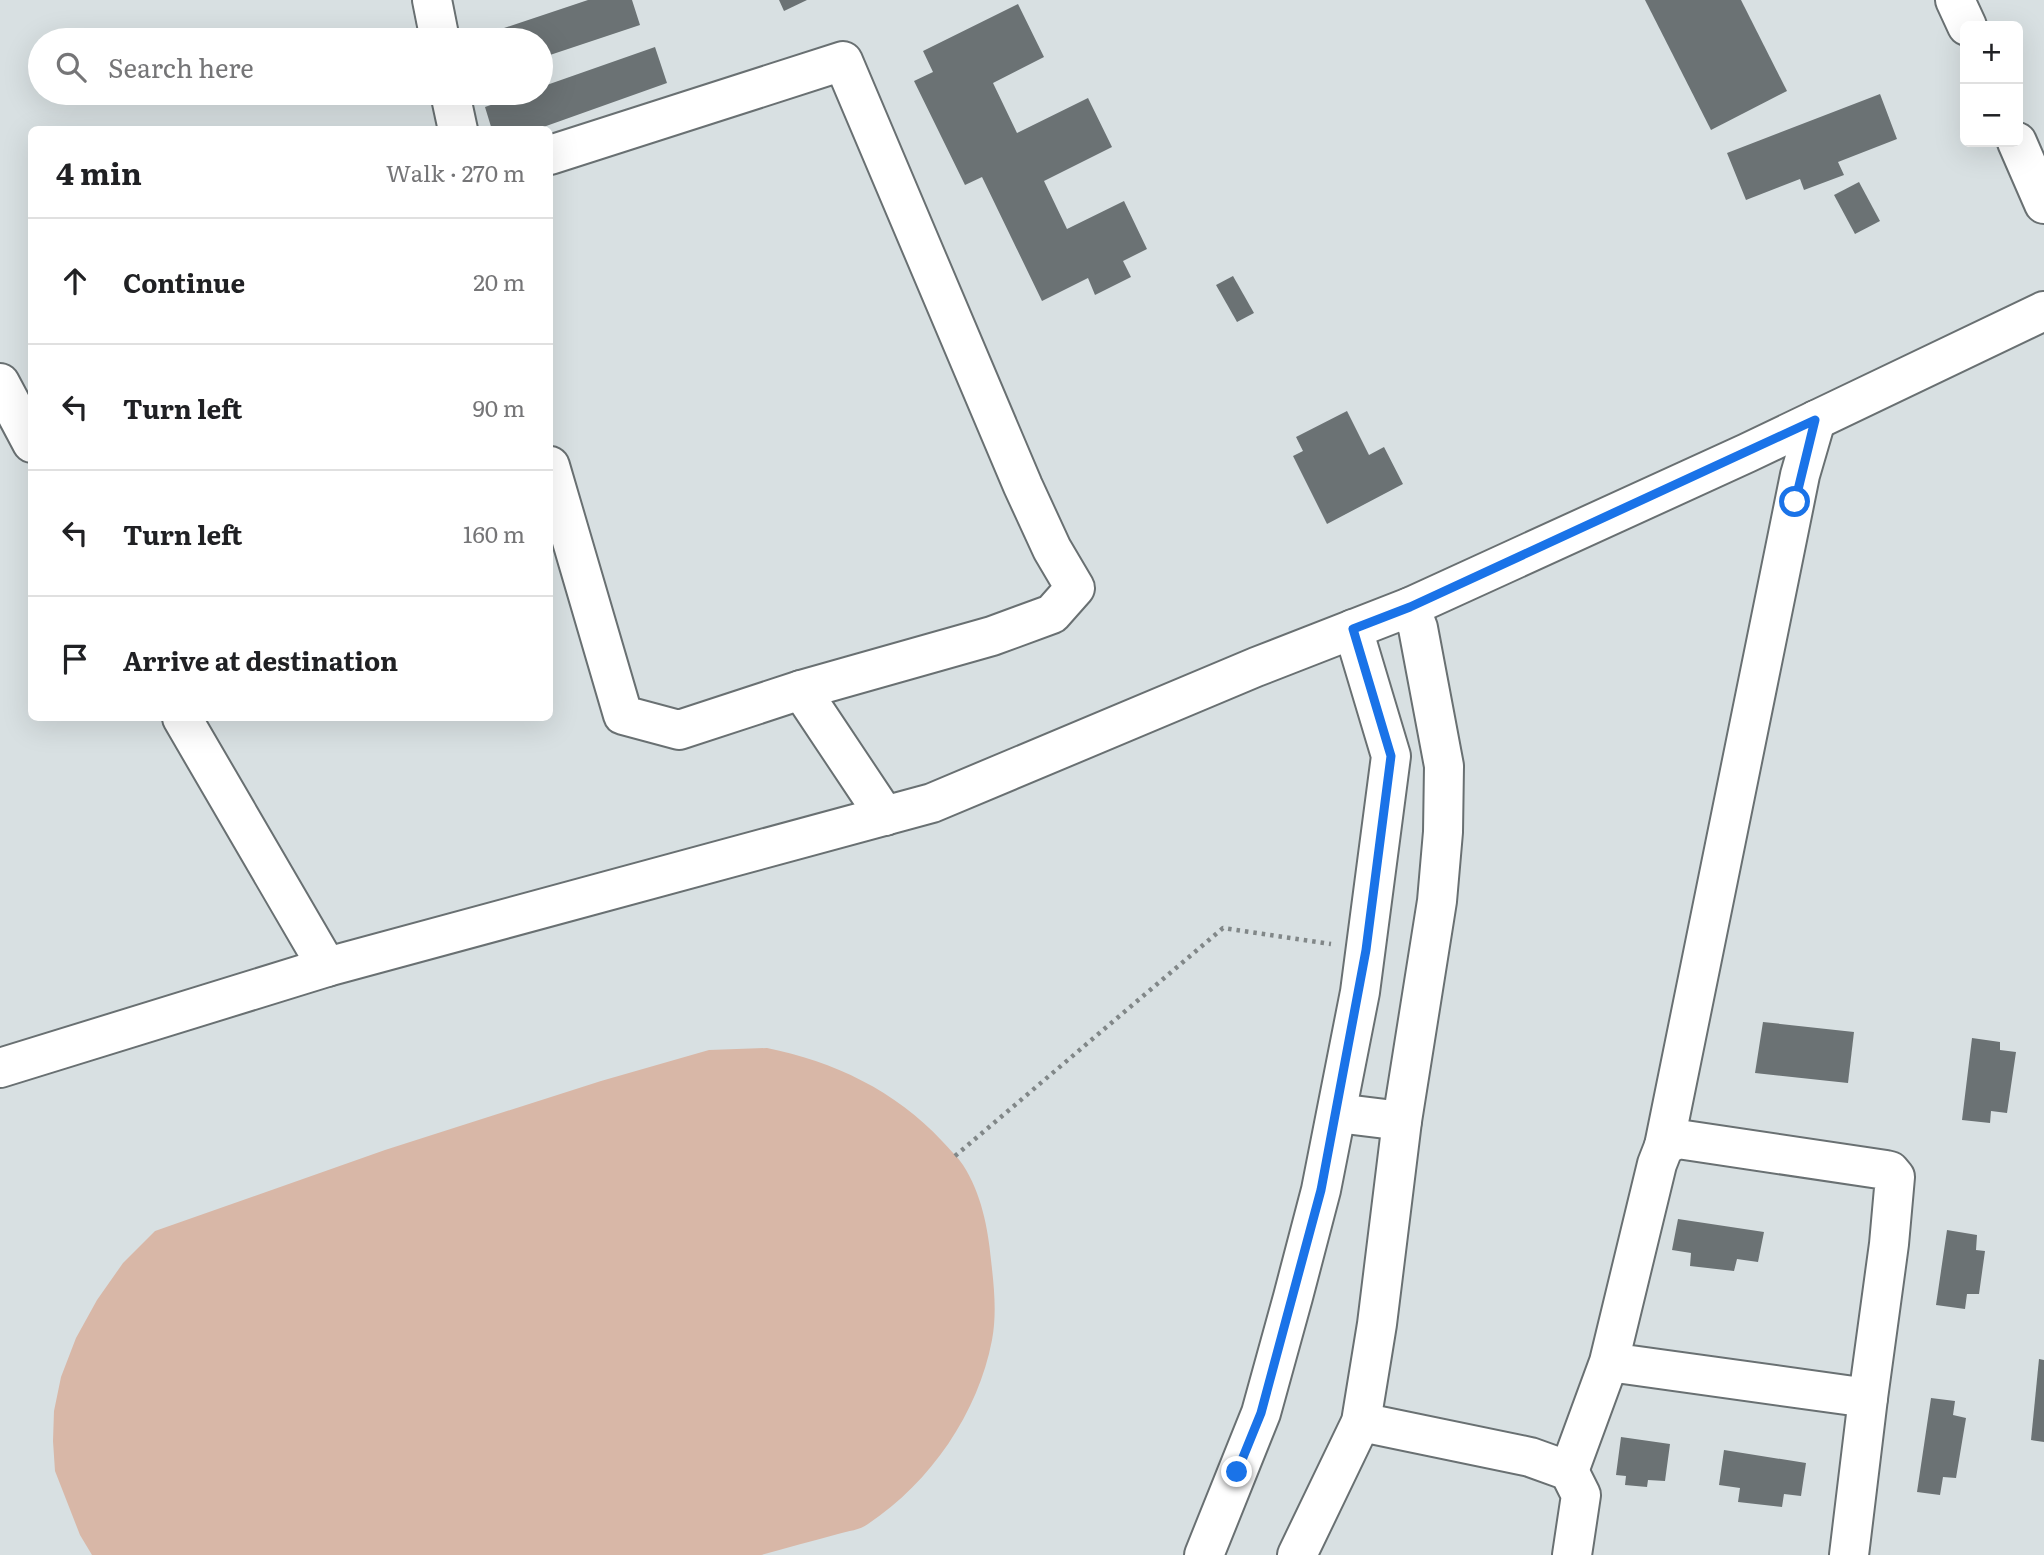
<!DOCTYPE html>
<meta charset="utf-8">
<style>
:root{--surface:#fff;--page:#f2f2f2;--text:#202124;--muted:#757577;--line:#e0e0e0}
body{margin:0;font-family:Literata,serif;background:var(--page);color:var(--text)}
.controls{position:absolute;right:21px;top:21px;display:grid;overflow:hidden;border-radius:10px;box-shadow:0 7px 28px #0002}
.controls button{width:63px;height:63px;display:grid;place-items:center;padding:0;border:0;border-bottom:2px solid var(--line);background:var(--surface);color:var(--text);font:35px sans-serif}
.stop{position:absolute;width:21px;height:21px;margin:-16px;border:5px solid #1a73e8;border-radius:50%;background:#fff}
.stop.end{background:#1a73e8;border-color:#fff;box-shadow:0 2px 7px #0008}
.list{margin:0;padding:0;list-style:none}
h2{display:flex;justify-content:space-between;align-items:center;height:91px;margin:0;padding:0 28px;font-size:30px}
h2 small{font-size:23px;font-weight:400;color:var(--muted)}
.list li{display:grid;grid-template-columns:46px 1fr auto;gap:21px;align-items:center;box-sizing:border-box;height:126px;padding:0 28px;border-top:2px solid var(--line)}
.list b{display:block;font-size:26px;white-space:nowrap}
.list em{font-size:23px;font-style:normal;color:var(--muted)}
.icon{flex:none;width:38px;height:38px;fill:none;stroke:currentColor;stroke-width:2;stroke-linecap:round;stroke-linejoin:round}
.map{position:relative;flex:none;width:2044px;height:1555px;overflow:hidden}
.search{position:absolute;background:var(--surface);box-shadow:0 7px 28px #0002;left:28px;top:28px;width:525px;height:77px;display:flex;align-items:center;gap:18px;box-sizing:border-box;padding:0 24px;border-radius:38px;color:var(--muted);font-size:26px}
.panel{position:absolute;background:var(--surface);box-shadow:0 7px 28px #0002;left:28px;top:126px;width:525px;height:595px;border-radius:10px}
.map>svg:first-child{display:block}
.green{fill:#d8b7a7}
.building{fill:#6b7274}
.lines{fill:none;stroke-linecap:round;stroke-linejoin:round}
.minor-casing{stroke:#697072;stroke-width:42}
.path{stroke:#818788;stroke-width:4.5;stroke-dasharray:3.5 5;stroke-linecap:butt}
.minor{stroke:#fff;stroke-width:38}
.route{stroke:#1a73e8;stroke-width:9}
</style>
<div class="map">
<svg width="2044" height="1555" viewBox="0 0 2044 1555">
<rect width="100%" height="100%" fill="#d8e0e2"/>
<path class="green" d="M 767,1048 C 833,1061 896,1091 942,1141 C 949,1149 957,1156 963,1165 C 981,1193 988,1227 991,1260 C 994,1286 997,1314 992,1340 C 978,1413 931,1482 868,1524 C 860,1530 848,1531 838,1534 C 812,1541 787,1548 761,1555 L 92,1555 L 80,1535 L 55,1471 L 53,1441 L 54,1411 L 61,1377 L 76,1338 L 97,1300 L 123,1263 L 155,1231 L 385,1150 L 601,1081 L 709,1050 Z"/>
<g class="building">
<polygon points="588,0 632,0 640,25 541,58 541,40 468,40"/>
<polygon points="779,0 807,0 784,11"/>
<polygon points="1645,0 1741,0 1787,91 1711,130"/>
<polygon points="1018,4 1044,57 993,83 1017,133 1088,98 1112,147 1044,181 1067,229 1124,201 1147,249 1123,261 1131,277 1095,295 1088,278 1042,301 982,177 965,185 914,81 933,72 923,51"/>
<polygon points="655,47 667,83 535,130 492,130 485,107 525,93 541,93 541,87"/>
<polygon points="1880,94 1897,139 1838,162 1844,175 1804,190 1800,179 1746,200 1727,153"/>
<polygon points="1859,182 1880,221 1855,234 1834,195"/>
<polygon points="1233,276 1254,313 1237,322 1216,285"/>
<polygon points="1347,411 1369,455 1384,447 1403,484 1327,524 1293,456 1303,451 1296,437"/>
<polygon points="1763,1022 1854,1032 1848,1083 1755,1073"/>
<polygon points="1972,1038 2000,1042 2000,1050 2016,1052 2007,1113 1991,1111 1990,1123 1962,1120"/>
<polygon points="1678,1219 1764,1232 1758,1262 1737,1259 1734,1271 1690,1266 1691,1253 1672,1250"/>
<polygon points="1947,1230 1977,1235 1976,1250 1985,1251 1979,1294 1967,1294 1965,1309 1936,1305"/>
<polygon points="2039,1359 2044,1360 2044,1442 2031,1440"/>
<polygon points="1931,1398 1955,1401 1953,1415 1966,1418 1956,1478 1943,1477 1940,1495 1917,1492"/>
<polygon points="1621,1437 1670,1444 1665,1481 1648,1480 1647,1487 1625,1485 1626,1476 1616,1475"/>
<polygon points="1724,1450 1806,1463 1801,1496 1784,1494 1782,1507 1738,1502 1740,1488 1719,1485"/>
</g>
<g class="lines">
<defs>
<g id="minor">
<polyline points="432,0 440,40"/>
<polyline points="1955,0 1967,26"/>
<polyline points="450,93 458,130"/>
<polyline points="2017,142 2044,204"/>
<polyline points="550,155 843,61 1023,486 1052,549 1075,588 1052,614 992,636 801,690 885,816"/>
<polyline points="0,383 32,443"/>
<polyline points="550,466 623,715 679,730 801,690"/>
<polyline points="182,718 327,967"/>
<polyline points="0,1068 327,967 932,803 1256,667 1410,607 1747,453 2044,311"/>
<polyline points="1337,1113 1402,1121"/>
<polyline points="1664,1146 1800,475 1816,420"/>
<polyline points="1361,1422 1530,1457 1569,1471 1581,1495 1572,1555"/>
<polyline points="1569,1471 1609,1362 1657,1164 1664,1146 1678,1139 1886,1170 1890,1171 1895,1177 1889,1244 1868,1398 1609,1362"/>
<polyline points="1204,1555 1261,1413 1293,1297 1321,1190 1360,992 1391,756 1353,629"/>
<polyline points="1297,1555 1361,1422 1377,1324 1402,1121 1437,901 1443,832 1444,766 1418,628 1410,607"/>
<polyline points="1849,1555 1868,1398"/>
</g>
</defs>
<use href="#minor" class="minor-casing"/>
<polyline class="path" points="955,1156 1223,928 1331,944"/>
<use href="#minor" class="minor"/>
</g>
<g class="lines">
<polyline class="route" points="1237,1472 1261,1413 1321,1190 1366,950 1391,756 1353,629 1410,607 1815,420 1795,502"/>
</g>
</svg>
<div class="controls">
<button>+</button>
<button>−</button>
</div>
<div class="stop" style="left:1795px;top:502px"></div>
<div class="stop end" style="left:1237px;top:1472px"></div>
<div class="search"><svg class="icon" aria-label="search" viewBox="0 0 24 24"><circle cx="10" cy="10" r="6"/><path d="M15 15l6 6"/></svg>Search here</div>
<section class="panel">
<h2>4 min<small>Walk · 270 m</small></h2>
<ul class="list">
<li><svg class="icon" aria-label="ahead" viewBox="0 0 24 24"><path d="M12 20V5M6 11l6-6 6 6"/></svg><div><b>Continue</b></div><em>20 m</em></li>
<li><svg class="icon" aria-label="left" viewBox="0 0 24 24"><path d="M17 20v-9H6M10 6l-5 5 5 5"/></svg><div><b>Turn left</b></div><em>90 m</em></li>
<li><svg class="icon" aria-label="left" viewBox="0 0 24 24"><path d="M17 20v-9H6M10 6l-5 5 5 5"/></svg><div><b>Turn left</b></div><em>160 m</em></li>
<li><svg class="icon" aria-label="arrive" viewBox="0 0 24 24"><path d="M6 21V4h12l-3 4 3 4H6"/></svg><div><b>Arrive at destination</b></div></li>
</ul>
</section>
</div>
